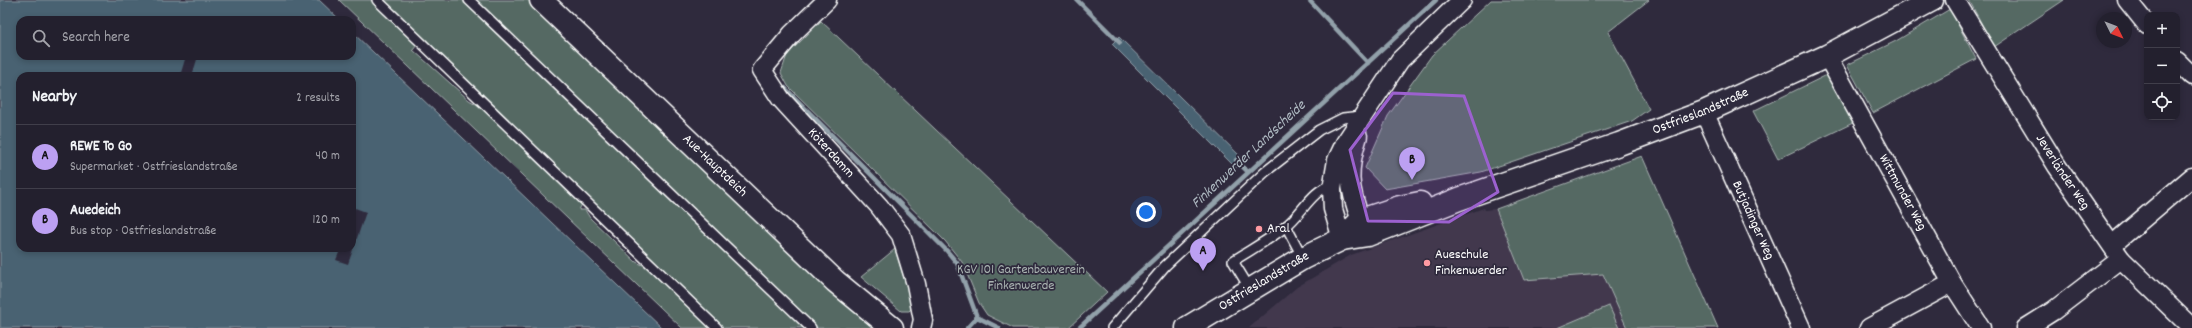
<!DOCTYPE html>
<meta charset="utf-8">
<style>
:root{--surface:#23202e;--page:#2b2836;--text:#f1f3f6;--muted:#a3a3aa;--line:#403e4a;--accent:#bca0f2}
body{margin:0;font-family:Dekko,sans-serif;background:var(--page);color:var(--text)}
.controls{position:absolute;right:12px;top:12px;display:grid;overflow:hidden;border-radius:8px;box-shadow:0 2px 6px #0003}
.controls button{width:36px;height:36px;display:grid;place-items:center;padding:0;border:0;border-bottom:1px solid var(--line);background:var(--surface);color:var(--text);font:20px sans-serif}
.compass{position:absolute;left:2096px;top:12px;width:36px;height:36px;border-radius:50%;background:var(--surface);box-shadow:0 2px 6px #0003;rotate:132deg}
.you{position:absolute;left:1146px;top:212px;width:14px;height:14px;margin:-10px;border:3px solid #fff;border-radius:50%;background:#1a73e8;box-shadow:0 0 0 6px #1a73e833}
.badge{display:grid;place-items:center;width:26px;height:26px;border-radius:50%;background:var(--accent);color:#111;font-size:13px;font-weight:700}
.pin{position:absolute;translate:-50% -33px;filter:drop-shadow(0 1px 2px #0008)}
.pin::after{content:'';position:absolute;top:21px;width:14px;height:12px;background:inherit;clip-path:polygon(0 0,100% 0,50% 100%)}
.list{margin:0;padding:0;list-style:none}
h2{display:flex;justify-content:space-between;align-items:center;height:52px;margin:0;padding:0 16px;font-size:17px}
h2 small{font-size:13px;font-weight:400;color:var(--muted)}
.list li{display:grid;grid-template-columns:26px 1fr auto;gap:12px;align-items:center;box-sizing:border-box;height:64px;padding:0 16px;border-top:1px solid var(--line)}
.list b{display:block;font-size:15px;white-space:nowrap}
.list p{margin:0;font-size:13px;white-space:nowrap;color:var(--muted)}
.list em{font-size:13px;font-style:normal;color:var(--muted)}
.icon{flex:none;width:22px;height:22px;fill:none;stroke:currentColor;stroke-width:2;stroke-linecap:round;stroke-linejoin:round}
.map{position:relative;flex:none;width:2192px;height:328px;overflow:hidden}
.search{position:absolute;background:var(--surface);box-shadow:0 2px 6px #0003;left:16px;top:16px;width:340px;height:44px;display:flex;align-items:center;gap:10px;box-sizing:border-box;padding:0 14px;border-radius:12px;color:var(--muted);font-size:15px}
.panel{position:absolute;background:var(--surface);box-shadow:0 2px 6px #0003;left:16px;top:72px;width:340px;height:180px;border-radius:12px}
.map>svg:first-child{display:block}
.built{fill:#42394e}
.green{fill:#546964;stroke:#aab4b2}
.water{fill:#496272;stroke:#92a1aa;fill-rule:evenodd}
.pier{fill:#2f2a3d}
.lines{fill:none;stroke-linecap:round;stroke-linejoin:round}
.stream{stroke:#92a1aa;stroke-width:4.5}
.service-casing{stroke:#fff;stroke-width:12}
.minor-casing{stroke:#fff;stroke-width:21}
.tertiary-casing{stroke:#fff;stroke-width:25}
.service{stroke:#2f2a3d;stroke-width:9}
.minor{stroke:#2f2a3d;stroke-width:18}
.tertiary{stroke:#2f2a3d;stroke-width:22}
.marked{fill:#9c61cf;fill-opacity:0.2;stroke:#9c61cf;stroke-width:3;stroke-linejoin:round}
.poi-dot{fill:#ff9aa2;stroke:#2f2a3d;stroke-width:1.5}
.labels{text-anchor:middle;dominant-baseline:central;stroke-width:3.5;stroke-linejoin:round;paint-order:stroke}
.street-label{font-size:14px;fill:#fff;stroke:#2f2a3d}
.poi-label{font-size:14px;fill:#fff;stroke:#2f2a3d;text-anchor:start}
.park-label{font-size:14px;fill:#aab4b2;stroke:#2f2a3d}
.water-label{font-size:15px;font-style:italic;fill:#adb8c0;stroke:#2f2a3d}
</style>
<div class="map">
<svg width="2192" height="328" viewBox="0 0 2192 328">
<rect width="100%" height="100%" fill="#2f2a3d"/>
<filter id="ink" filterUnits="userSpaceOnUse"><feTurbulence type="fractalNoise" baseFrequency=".025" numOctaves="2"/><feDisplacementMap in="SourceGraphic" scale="8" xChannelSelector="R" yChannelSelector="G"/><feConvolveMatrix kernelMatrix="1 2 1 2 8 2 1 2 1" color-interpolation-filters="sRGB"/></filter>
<g filter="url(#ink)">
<polygon class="built" points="1484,208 1485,210 1496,209 1524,280 1603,274 1627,328 1249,328 1297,287 1351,255"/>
<g class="green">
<polygon points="339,0 372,0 417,45 413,50 469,100 485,109 573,193 582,204 579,210 585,210 590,218 636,262 652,269 714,328 682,328"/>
<polygon points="382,0 464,0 805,328 723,328"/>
<polygon points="474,0 529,0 632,99 879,328 816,328"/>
<polygon points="1491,0 1649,0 1608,32 1649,109 1632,121 1481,172 1385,189 1365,168 1388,116 1432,55"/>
<polygon points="1969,0 2064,0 1994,47"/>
<polygon points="1950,9 1976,59 1873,113 1847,65 1896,41"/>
<polygon points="821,21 1107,292 1068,328 1013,328 987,315 979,303 962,262 945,241 788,86 781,73 787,55"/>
<polygon points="1829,74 1855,122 1778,159 1753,111"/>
<polygon points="1642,156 1718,328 1627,328 1603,274 1524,280 1496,209"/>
<polygon points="895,249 912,304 912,308 909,311 901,311 861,277"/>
<polygon points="1609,306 1619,328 1557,328"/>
</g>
<g class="water">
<path d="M 0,0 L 319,0 L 340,20 L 20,20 L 20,56 L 352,56 L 352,32 L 662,328 L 0,328 ZM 20,76 L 352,76 L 352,248 L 20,248 Z"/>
<polygon points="1119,37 1243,159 1236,168 1112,44"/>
</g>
<g class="pier">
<polygon points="186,56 198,56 192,76 180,76"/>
<polygon points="355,208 366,212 348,264 336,260 341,248 352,248 352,215"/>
</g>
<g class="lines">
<g class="stream">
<polyline points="1077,0 1120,43"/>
<polyline points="1309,0 1368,63"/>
<polyline points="785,88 947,251 957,263 977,317"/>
<polyline points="1236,160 1248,172"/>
<polyline points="967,328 977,317 999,328"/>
<polyline points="1079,328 1436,0"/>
</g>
<defs>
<g id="service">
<polyline points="377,0 717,328"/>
<polyline points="469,0 811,328"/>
<polyline points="1286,226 1303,258"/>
<path d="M 1250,289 L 1233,261 C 1250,250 1269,240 1285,227 C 1303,213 1311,190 1334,184"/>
<polyline points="1112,328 1165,266 1265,172 1319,130 1343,118 1363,116"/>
</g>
<g id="minor">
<path id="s1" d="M 827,0 L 792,34 L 762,70 L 781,99 L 879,206 L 901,235 L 916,284 L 923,320 L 921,328"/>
<path id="s2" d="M 1955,0 L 2057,166 L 2121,259 L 2192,328"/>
<polyline points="2127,0 2147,25"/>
<path id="s3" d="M 1827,56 L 1952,283 L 1981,328"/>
<polyline points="2177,61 2192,76"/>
<path id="s4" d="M 1704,112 L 1801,328"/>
<path d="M 1358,136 C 1347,170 1348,188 1361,220"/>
<polyline points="1342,239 1333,209 1332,189 1337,160 1345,143 1400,60 1462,0"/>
<polyline points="2112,245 2192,177"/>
<polyline points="1869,328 1952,283"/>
<polyline points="2026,328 2053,311 2121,259"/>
</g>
<g id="tertiary">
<path id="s5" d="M 541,0 L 835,281 L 892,328"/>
<polyline points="1342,239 1361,220 1400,207 1420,203"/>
<path id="s6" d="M 1187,328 L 1303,258 L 1342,239 L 1368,235 L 1459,199 L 1619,144 L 1704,112 L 1827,56 L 1932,0"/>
</g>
</defs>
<use href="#service" class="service-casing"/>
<use href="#minor" class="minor-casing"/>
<use href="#tertiary" class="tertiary-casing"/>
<use href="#service" class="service"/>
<use href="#minor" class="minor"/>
<use href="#tertiary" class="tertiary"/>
</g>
</g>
<path class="marked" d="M 1393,93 L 1464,96 L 1498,192 L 1449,222 L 1368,221 L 1350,150 Z"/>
<g class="poi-dot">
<circle cx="1259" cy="229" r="4"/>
<circle cx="1427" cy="263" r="4"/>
</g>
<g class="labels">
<g class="street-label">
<text stroke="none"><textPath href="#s6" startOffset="560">Ostfrieslandstraße</textPath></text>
<text stroke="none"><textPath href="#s1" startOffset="204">Köterdamm</textPath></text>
<text stroke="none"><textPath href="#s5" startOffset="240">Aue-Hauptdeich</textPath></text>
<text stroke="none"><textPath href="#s2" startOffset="203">Jeverländer Weg</textPath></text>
<text stroke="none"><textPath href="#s3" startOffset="156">Wittmunder Weg</textPath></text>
<text stroke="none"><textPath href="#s4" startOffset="119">Butjadinger Weg</textPath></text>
<text stroke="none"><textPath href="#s6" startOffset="90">Ostfrieslandstraße</textPath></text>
</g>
<g class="poi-label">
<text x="1267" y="229">Aral</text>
<text x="1435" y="255">Aueschule<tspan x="1435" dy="16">Finkenwerder</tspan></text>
</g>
<g class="park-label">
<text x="1021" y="270">KGV 101 Gartenbauverein<tspan x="1021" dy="16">Finkenwerde</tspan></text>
</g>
<g class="water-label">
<text transform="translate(1249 155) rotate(-43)">Finkenwerder Landscheide</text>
</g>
</g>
</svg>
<div class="controls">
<button>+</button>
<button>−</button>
<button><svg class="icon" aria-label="locate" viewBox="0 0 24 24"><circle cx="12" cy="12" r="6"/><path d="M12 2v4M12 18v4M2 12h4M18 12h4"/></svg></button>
</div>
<svg class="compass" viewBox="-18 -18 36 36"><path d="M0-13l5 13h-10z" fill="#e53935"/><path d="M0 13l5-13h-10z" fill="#a3a3aa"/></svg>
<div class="you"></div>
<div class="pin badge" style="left:1203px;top:271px">A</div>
<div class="pin badge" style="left:1412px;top:180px">B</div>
<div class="search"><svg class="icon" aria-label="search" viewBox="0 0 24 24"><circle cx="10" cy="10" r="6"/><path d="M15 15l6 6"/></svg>Search here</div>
<section class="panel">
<h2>Nearby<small>2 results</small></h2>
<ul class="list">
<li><span class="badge">A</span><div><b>REWE To Go</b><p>Supermarket · Ostfrieslandstraße</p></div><em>40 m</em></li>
<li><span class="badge">B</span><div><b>Auedeich</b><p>Bus stop · Ostfrieslandstraße</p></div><em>120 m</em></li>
</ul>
</section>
</div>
